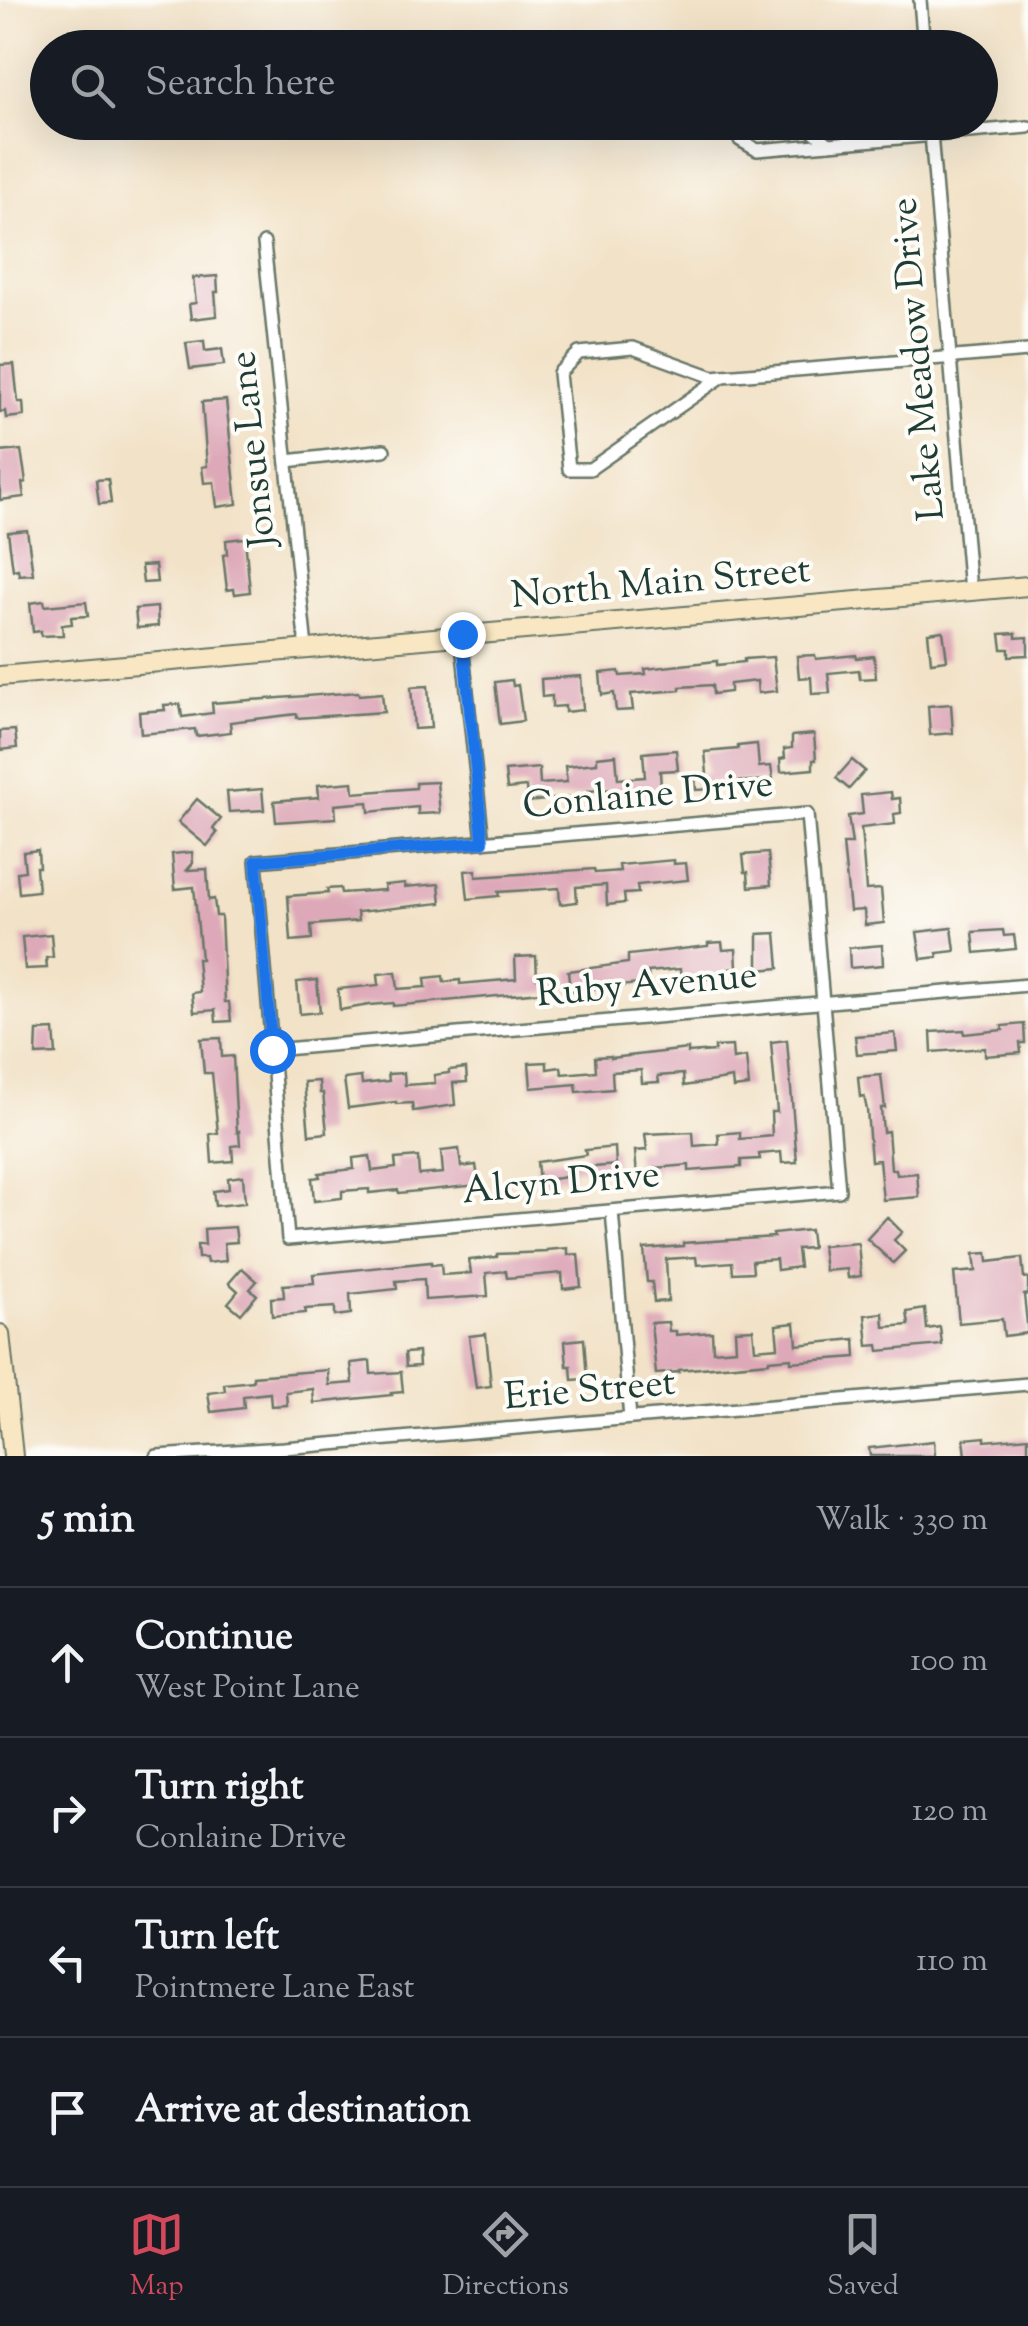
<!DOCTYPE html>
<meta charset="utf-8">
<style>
:root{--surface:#171b24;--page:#242831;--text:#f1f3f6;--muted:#9ea1a6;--line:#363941;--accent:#d1495b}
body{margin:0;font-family:"Sorts Mill Goudy",serif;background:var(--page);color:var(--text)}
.stop{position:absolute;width:30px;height:30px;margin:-22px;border:8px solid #1a73e8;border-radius:50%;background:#fff}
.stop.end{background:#1a73e8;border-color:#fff;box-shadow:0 2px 10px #0008}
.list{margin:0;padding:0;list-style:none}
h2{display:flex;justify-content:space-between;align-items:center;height:130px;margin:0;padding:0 40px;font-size:42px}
h2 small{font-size:32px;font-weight:400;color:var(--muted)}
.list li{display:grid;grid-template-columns:65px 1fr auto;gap:30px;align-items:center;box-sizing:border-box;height:150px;padding:0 40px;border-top:2px solid var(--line)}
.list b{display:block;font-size:38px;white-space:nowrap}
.list p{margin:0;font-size:32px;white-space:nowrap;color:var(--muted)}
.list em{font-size:32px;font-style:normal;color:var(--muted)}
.icon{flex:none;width:55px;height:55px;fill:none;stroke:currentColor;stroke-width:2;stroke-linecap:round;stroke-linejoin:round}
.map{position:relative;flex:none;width:1028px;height:1456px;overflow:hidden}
.search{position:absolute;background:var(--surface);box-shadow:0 10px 40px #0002;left:30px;right:30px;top:30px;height:110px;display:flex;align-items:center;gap:25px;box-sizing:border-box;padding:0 35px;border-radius:55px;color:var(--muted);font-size:38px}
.sheet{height:730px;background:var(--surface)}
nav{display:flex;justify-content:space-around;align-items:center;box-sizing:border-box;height:140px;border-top:2px solid var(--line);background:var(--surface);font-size:28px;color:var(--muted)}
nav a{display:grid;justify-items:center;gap:5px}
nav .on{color:var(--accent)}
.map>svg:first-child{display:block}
.building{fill:#dda8b8}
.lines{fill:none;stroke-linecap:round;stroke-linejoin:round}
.minor-casing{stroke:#697767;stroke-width:16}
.secondary-casing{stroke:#697767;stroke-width:22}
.minor{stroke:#fff;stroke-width:11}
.secondary{stroke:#f9e7c3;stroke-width:18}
.route{stroke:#1a73e8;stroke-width:12}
.labels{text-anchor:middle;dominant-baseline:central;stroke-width:8;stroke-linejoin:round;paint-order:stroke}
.street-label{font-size:38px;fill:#1f3d34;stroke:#fdfcf7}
</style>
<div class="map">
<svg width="1028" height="1456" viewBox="0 0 1028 1456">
<rect width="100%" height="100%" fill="#fdfcf7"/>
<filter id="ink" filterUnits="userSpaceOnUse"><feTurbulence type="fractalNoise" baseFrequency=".01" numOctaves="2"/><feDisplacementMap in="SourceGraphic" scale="20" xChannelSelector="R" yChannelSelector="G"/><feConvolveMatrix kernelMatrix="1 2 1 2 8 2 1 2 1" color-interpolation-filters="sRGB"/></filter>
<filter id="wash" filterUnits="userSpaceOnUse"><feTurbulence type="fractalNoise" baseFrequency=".0048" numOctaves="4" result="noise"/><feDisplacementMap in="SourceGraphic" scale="40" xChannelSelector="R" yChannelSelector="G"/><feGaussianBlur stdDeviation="2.25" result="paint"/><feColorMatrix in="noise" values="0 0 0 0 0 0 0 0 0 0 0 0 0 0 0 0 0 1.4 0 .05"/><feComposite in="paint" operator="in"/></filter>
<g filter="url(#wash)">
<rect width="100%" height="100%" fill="#f2e2c7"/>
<g id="blocks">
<g class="building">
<polygon points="217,276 218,292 215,292 217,316 191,319 189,304 196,303 193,278"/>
<polygon points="204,341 205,351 222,349 224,365 190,369 186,343"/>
<polygon points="14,364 18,402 23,402 24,416 6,418 5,411 0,412 0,365"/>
<polygon points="226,400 237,504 217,507 214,482 204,483 202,467 207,466 202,402"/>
<polygon points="21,450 26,482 22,483 24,497 0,500 0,452"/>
<polygon points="108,479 111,503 99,504 96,480"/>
<polygon points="27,530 33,574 19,575 18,569 13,570 8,532"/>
<polygon points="245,538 250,592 235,594 234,589 227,590 223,555 227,554 226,540"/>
<polygon points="155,565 157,582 143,583 141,566"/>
<polygon points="44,601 45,606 86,602 88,616 71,617 72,624 62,625 63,635 41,636 41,631 33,632 30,603"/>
<polygon points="157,607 158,626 137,628 135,609"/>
<polygon points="943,631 947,660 931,662 928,633"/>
<polygon points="1016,633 1016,638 1028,637 1028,655 1009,656 1009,649 1002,649 1000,634"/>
<polygon points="815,655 816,659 856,655 857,658 874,656 876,678 860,679 859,670 828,673 830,693 812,694 811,677 799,678 797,656"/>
<polygon points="773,657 777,691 758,693 757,681 730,684 730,692 713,694 712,685 680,687 680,690 631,694 633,710 616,711 614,693 602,695 600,673 619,671 620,676 646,674 645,669 717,661 717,665 744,662 744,659"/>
<polygon points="581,676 583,710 565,712 565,706 552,707 552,696 542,697 541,679"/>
<polygon points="512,680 513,686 518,685 523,721 500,724 495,682"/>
<polygon points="428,686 431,728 414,729 411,687"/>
<polygon points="358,692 359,695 382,693 384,712 297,718 297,714 230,722 231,732 196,736 195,729 141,734 139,712 165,710 164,705 180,704 182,717 213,713 212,703"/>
<polygon points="951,704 953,733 930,735 928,706"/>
<polygon points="15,730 17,748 0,750 0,731"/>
<polygon points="814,734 816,760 813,760 813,769 781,772 780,759 785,758 784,749 792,748 792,736"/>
<polygon points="757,744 759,767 771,766 773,780 711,783 712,789 696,790 695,775 707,774 705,752 738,749 738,746"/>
<polygon points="676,750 678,770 660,771 661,789 616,795 615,789 588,791 589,795 527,802 526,787 507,789 505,771 539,768 540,784 567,782 565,766 597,763 597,757 616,755 618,779 645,777 643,753"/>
<polygon points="852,760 865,771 849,789 836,778"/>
<polygon points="353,782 354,793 416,788 416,783 437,782 440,813 418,814 418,807 369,812 368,802 335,805 336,818 276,822 274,801 319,797 318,785"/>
<polygon points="262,789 264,810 229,812 227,792"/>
<polygon points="891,792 892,799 900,798 901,813 894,814 895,824 861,828 866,890 881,889 884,923 865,925 864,910 850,911 843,844 852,844 848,816 863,814 861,795"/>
<polygon points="197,799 221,819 213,829 217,833 207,846 178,822"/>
<polygon points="38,850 39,867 36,867 38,891 19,893 17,872 25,871 23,852"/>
<polygon points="192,852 193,863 187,870 207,869 209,900 214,899 216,916 221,916 225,1002 229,1002 231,1021 216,1022 215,1010 194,1012 192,993 200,992 197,959 201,959 194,887 175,889 172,854"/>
<polygon points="768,853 771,885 749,887 748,872 745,872 743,855"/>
<polygon points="674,860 674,864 686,863 688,880 637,885 638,893 624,894 625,903 607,905 606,885 576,887 577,902 560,904 559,888 498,892 499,896 468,899 465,871 476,870 476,877 594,869 595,873 620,871 619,865"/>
<polygon points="405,883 405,887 439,884 441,903 357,912 358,921 311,925 312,939 291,941 288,896 328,893 327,889 340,888 341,893 385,890 384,885"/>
<polygon points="952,928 955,951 937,953 938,957 921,959 917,932"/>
<polygon points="1003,930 1004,936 1014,935 1016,949 975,953 973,932"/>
<polygon points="776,933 779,968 758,970 758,934"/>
<polygon points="51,934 53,957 46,958 47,968 25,969 22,937"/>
<polygon points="722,942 723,950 736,949 737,968 728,969 729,977 681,981 680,969 648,972 649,983 570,991 568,971 628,963 628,955 708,946 708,943"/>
<polygon points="882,945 883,965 850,968 849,948"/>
<polygon points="536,956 537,978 550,977 551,991 393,1006 393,1003 369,1005 340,1010 338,989 379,985 378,974 396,972 398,989 426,987 425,978 443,976 444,982 460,980 460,984 516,979 515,957"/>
<polygon points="317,980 320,1012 300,1014 297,982"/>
<polygon points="1024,1024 1025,1043 1020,1043 1021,1053 985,1056 985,1048 932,1052 931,1032 964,1030 965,1034 1003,1030 1002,1026"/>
<polygon points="54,1030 56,1054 36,1055 37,1031"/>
<polygon points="895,1033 897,1051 857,1054 855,1036"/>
<polygon points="221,1038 222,1057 233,1056 237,1132 239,1131 240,1145 232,1146 233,1161 212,1163 210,1134 218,1133 212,1073 204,1073 201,1039"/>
<polygon points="787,1040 797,1162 782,1163 781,1152 759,1154 760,1159 741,1160 741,1167 689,1171 689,1165 655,1168 656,1174 637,1176 635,1151 647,1150 645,1134 693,1132 694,1146 719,1144 718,1134 740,1132 740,1139 772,1136 771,1112 777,1112 771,1042"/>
<polygon points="732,1046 733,1059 746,1057 749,1086 733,1088 732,1078 684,1086 683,1074 658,1076 659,1082 642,1083 641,1070 612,1072 613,1089 577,1092 576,1084 531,1088 529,1063 547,1062 547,1069 561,1067 562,1074 596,1071 595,1057 611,1056 611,1058 688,1049 688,1053 715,1051 715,1047"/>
<polygon points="466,1068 467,1082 453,1083 455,1105 413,1111 412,1103 396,1104 396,1102 348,1108 344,1079 361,1077 362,1084 389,1081 388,1074 404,1073 405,1085 435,1083 434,1075 449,1073 449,1070"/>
<polygon points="881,1075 885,1108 881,1108 883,1132 888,1131 891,1169 896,1169 897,1175 917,1173 919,1197 883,1200 879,1160 871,1161 867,1110 864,1096 860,1097 858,1077"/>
<polygon points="319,1081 320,1093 323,1093 327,1133 309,1135 304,1082"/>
<polygon points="615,1147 616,1165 572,1169 573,1176 539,1181 537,1162 586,1155 585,1150"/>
<polygon points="459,1149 461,1167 476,1165 479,1185 399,1193 398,1190 369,1193 369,1189 342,1191 342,1198 314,1201 312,1178 320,1177 319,1173 354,1169 353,1158 370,1156 372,1171 396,1168 395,1159 418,1157 419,1175 443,1173 441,1151"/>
<polygon points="243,1176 245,1203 215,1206 213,1191 229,1189 228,1178"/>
<polygon points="887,1217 902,1232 894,1240 905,1251 893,1263 867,1239"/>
<polygon points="235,1227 237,1242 224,1243 226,1261 207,1263 206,1258 198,1258 197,1245 205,1245 204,1229"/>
<polygon points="810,1230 812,1248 797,1249 799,1267 777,1270 776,1259 752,1261 753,1272 733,1273 732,1262 697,1265 696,1257 666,1259 668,1301 654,1302 652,1282 647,1282 644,1249 683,1246 683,1243 774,1237 773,1234"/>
<polygon points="858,1243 861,1276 848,1278 847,1269 825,1271 822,1246"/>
<polygon points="568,1248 568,1255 578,1254 581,1287 563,1289 562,1273 507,1278 506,1271 486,1273 488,1296 425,1300 424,1279 396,1281 397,1289 350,1294 351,1314 335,1316 335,1307 305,1309 306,1313 272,1316 271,1298 284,1297 283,1285 314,1283 313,1274 431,1262 431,1265 441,1264 442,1275 471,1273 469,1260 497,1257 497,1254 547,1252 547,1250"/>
<polygon points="987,1253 988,1262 1022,1258 1024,1278 1028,1278 1028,1294 1024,1295 1028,1333 1004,1336 1002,1319 959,1323 954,1273 976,1271 974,1254"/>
<polygon points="242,1268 257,1281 250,1289 257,1295 241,1314 228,1303 238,1291 229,1283"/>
<polygon points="925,1309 927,1329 940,1327 942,1345 879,1351 878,1345 868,1346 865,1315 883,1313 884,1327 909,1325 907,1312"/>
<polygon points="668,1322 669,1331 676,1331 676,1335 712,1332 713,1351 736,1349 735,1330 753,1329 755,1349 778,1347 776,1325 795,1323 797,1345 855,1339 856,1357 791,1362 791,1358 769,1360 769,1362 679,1370 679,1372 656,1374 651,1323"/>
<polygon points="486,1334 491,1386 476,1388 469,1336"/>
<polygon points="584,1339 587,1379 572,1380 571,1366 567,1366 565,1341"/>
<polygon points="418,1352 419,1366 406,1367 405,1353"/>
<polygon points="370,1361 371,1374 401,1372 403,1392 391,1393 392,1395 314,1403 313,1389 286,1392 287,1405 271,1406 270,1393 243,1396 244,1408 211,1412 208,1393 225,1391 224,1384 253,1381 253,1376 328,1370 329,1385 353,1383 351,1363"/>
<polygon points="985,1437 985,1441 1028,1437 1028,1456 966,1456 964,1439"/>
<polygon points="934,1441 935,1456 870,1456 869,1448"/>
</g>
</g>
</g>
<g filter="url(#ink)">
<use href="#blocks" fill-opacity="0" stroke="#697767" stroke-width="2.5"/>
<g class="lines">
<defs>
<g id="minor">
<polyline points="920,0 924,48"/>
<polyline points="735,122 740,140 757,150 829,144 802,122"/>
<polyline points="930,122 970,591"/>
<polyline points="829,144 1028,127"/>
<polyline points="264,243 306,648"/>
<polygon points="633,348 713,377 723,376 590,469 569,469 559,373 579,353"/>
<polyline points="723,376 1028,351"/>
<polyline points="287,461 384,450"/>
<polyline points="461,634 483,842"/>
<polygon points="807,814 839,1191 288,1239 256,861"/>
<polyline points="272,1050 1028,985"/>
<polyline points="612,1211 630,1418"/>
<polyline points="157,1456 284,1448 1028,1384"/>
</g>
<g id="secondary">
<polyline points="0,676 1028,586"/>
<polyline points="0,1334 13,1456"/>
</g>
</defs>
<use href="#minor" class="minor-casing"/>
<use href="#secondary" class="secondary-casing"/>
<use href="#minor" class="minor"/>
<use href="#secondary" class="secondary"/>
</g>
</g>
<g class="lines" filter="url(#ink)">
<polyline class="route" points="272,1050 256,861 483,842 462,634"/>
</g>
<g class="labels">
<g class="street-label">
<text transform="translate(920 359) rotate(-95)">Lake Meadow Drive</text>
<text transform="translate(255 449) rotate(-96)">Jonsue Lane</text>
<text transform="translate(661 585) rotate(-5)">North Main Street</text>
<text transform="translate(648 797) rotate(-5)">Conlaine Drive</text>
<text transform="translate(647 987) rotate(-5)">Ruby Avenue</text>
<text transform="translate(561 1185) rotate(-5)">Alcyn Drive</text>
<text transform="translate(590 1392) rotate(-5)">Erie Street</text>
</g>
</g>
</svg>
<div class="stop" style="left:272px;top:1050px"></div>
<div class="stop end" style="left:462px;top:634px"></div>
<div class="search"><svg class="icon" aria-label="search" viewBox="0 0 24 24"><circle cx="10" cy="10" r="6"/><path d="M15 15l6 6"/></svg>Search here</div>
</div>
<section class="sheet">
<h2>5 min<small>Walk · 330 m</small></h2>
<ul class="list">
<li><svg class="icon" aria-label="ahead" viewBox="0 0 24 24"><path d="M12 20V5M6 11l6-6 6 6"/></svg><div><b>Continue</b><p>West Point Lane</p></div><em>100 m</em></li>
<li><svg class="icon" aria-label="right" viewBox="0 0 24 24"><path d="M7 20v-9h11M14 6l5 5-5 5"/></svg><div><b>Turn right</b><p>Conlaine Drive</p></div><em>120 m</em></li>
<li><svg class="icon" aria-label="left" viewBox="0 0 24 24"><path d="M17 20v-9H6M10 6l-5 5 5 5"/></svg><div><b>Turn left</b><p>Pointmere Lane East</p></div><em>110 m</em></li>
<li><svg class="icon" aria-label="arrive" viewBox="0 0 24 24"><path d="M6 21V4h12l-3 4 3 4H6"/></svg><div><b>Arrive at destination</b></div></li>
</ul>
</section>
<nav>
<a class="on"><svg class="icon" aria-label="map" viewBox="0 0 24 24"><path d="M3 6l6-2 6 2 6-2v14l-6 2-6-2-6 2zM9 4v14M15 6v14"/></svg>Map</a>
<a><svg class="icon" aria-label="directions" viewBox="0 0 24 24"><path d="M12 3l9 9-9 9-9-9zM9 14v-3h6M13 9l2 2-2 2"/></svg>Directions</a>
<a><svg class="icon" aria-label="saved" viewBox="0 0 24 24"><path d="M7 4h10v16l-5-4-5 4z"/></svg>Saved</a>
</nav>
